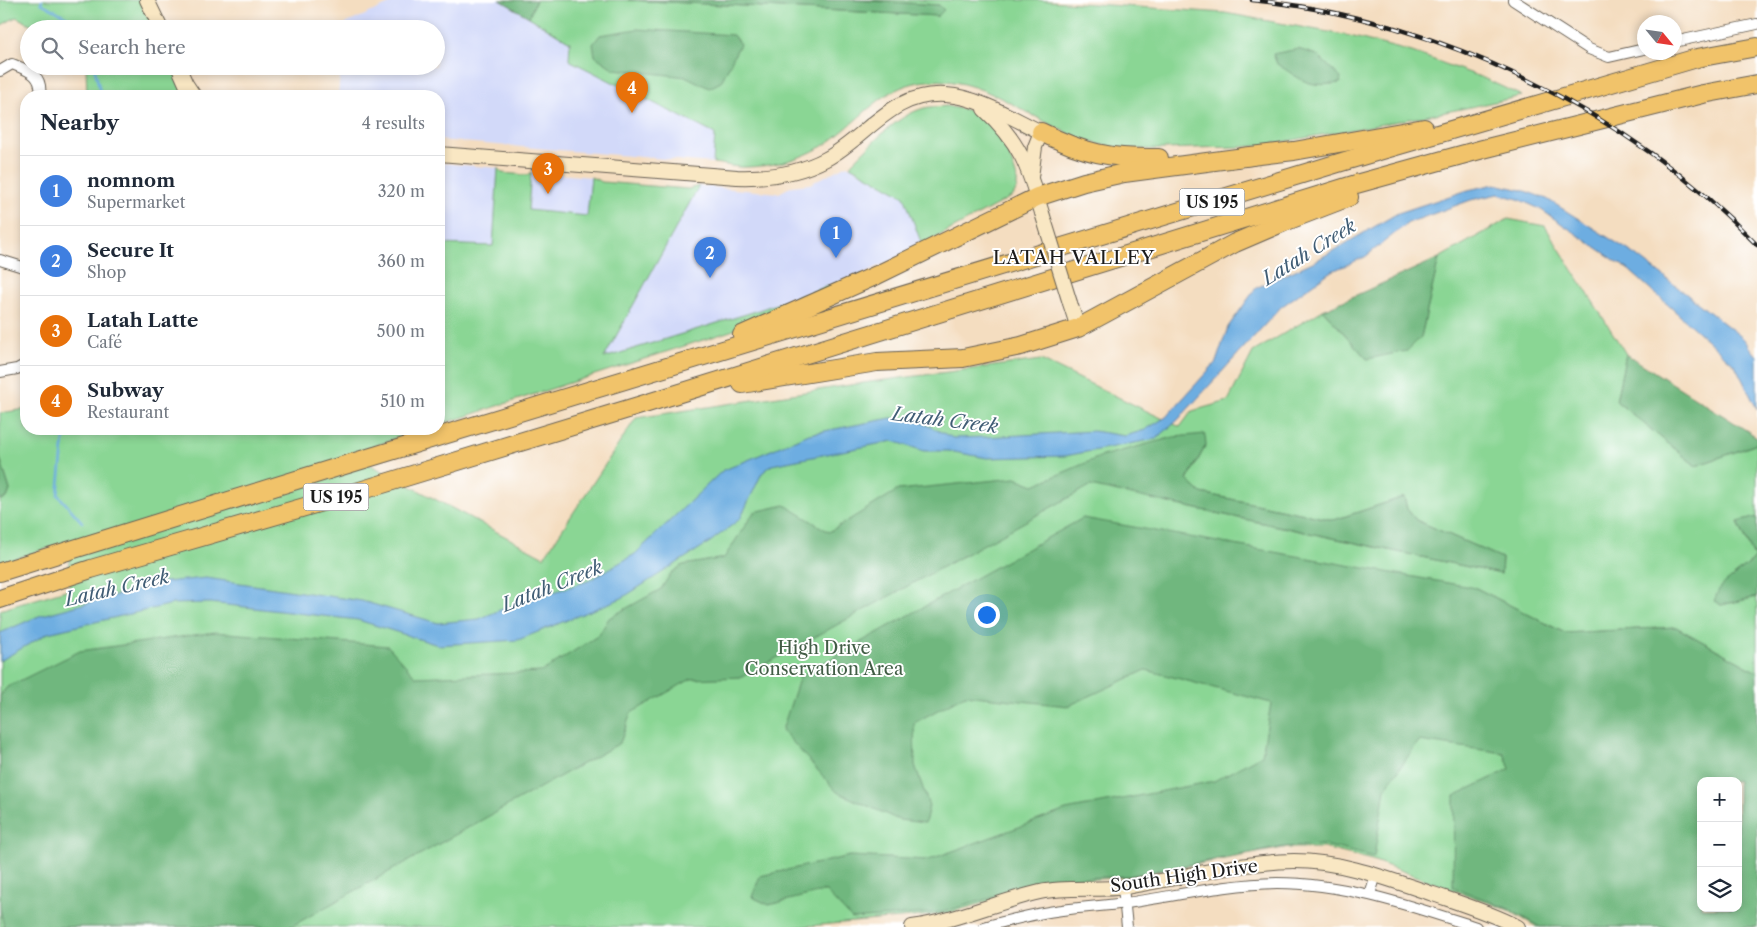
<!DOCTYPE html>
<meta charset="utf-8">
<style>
:root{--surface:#fff;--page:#f2f2f3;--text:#1f2937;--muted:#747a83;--line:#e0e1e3;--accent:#1f6fb2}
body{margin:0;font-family:"Libre Caslon Text",serif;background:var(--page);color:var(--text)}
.controls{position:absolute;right:15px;bottom:15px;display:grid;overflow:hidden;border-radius:10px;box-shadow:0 2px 8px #0003}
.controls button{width:45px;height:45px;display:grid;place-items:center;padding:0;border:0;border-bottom:1px solid var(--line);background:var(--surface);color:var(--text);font:25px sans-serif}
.compass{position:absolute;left:1637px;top:15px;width:45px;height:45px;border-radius:50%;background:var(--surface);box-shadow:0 2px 8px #0003;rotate:119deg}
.you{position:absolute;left:986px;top:614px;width:18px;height:18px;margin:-12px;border:4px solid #fff;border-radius:50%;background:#1a73e8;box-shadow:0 0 0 8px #1a73e833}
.badge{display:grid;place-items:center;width:32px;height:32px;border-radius:50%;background:var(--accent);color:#fff;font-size:16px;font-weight:700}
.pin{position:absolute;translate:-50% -41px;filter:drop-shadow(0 1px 2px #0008)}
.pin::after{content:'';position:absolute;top:26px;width:18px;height:15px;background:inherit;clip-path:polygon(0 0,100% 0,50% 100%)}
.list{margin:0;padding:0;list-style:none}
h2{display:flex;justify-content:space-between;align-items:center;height:65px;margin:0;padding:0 20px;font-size:21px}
h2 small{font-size:16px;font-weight:400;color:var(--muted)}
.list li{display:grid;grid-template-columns:32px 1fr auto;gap:15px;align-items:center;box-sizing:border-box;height:70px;padding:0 20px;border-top:1px solid var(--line)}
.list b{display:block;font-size:19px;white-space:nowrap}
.list p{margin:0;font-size:16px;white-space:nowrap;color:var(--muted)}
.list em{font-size:16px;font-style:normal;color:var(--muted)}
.icon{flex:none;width:28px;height:28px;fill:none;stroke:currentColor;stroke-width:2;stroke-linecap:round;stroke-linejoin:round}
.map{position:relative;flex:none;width:1757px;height:927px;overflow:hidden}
.search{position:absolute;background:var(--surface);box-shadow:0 2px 8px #0003;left:20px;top:20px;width:425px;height:55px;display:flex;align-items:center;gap:12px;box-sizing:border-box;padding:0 18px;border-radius:28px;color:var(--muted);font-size:19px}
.panel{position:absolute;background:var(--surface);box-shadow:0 2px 8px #0003;left:20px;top:90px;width:425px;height:345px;border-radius:20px}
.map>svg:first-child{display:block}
.built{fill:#d2d9f9}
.green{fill:#8ad694;stroke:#537958;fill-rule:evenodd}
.forest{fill:#6fb77e;stroke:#466a4d;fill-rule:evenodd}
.water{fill:#6dade1;stroke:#44647e}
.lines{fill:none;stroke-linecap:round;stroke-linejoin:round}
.stream{stroke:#6dade1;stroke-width:2.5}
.street-casing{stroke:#686055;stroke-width:12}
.secondary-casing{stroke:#686055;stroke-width:16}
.highway-casing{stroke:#686055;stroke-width:20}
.street{stroke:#fff;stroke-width:10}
.secondary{stroke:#f9e7c3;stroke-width:14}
.highway{stroke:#f1c36a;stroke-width:18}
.rail-casing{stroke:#1c1c1c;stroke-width:4.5}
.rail{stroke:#fff;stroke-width:2.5;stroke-dasharray:8;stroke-linecap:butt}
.secondary-bridge-casing{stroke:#686055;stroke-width:16;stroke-linecap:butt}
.secondary-bridge{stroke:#f9e7c3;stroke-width:14}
.labels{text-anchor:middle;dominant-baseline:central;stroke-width:4;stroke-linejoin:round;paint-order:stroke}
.shield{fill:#fff;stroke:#606060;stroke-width:1}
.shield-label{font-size:16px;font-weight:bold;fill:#1c1c1c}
.park-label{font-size:18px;fill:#425d46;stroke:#fff}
.street-label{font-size:18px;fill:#1c1c1c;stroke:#fff}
.water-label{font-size:19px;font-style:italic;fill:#405d75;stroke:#fff}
.neighbourhood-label{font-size:19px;letter-spacing:1px;fill:#1c1c1c;stroke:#fff}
</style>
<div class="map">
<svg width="1757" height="927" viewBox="0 0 1757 927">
<rect width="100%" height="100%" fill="#fff"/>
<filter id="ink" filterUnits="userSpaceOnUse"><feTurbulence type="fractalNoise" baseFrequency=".02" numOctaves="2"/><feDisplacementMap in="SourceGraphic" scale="10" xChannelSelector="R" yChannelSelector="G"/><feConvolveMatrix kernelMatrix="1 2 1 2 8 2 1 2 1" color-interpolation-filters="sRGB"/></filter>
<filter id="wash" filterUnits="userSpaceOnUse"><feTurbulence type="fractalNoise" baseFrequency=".0096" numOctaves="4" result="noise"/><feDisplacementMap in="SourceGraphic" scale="20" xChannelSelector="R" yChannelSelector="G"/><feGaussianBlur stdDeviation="1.12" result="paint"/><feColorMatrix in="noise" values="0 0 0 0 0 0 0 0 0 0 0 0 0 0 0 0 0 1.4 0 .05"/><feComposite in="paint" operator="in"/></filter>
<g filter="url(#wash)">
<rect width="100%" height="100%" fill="#f4ddc0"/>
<g class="built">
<polygon points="398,0 500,0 570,42 569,60 715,134 713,163 439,140 439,96 338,96 341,66 436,66 436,29 345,29 345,24"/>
<polygon points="439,163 498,168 493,246 439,244"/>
<polygon points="847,165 904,196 922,245 863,274 753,312 603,359 699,186 779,193 792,186 810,184"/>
<polygon points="531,172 591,177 588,216 528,210"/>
</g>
<g class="green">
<polygon points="0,0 140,0 154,29 40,29 16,17 0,26"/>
<path d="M 536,0 L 628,0 L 938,16 L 939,5 L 854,0 L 1035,0 L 1225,13 L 1350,36 L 1412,52 L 1481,77 L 1522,96 C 1459,110 1396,122 1333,133 C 1307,137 1282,143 1256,146 C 1235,148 1213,147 1192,148 C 1164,149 1135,151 1107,146 C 1045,135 992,75 928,81 C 888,84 867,112 838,135 C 813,156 780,166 747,167 C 736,168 724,164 713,163 L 715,134 L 569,60 L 570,42 L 529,17 Z"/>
<polygon points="86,66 172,66 188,96 87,96"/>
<path d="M 947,106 C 953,108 961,108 967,110 C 991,119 1006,143 1013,166 C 1017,178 1020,185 1013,196 L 922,245 L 904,196 L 850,166 L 853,162 C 873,143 896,116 924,108 C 931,106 940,107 947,106 Z"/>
<polygon points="498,168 502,173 527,175 531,172 528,210 587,216 591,177 602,182 688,189 699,186 604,358 753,312 863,274 788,309 731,331 439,425 439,244 493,246"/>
<path d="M 1508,219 L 1545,226 L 1626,354 L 1616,401 L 1696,466 L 1757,444 L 1757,517 L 1738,523 L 1755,559 L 1721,587 L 1721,605 L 1757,597 L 1757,672 L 1676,627 L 1565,633 L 1476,588 L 1701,781 L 1701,908 L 1738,908 L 1757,927 L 1537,927 L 1508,910 L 1372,860 L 1324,848 L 1284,848 L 1128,877 L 1055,882 L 945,914 L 797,927 L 0,927 L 0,610 L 69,589 L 69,542 L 0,563 L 0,500 L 7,498 L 10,490 L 0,458 L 0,413 L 26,409 L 26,429 L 426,429 L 350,454 L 544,557 L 636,418 L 870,382 L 1041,360 L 1180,427 L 1192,411 L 1228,401 L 1253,352 L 1323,310 L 1367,359 L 1421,337 L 1439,258 ZM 1206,445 L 1187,481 L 1201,493 L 1334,520 L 1404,497 L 1407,509 L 1416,520 L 1502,558 L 1501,574 L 1164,502 Z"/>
</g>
<g class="forest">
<polygon points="500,0 536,0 529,17"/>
<polygon points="628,0 854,0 939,5 944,10 938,16"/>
<polygon points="637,29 733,35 740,44 721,82 709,88 687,77 614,69 595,56 593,44 600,35"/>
<path d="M 1298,49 L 1317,55 L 1341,78 L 1340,83 C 1307,88 1304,81 1277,64 L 1273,54 Z"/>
<polygon points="1439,258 1421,337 1407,351 1367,359 1323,310"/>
<polygon points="1626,354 1757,437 1757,444 1696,466 1616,401"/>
<polygon points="1205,434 1206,445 1187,480 1201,493 1334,520 1404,497 1407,509 1416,520 1502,558 1501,574 1090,486 742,677 691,679 631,713 620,743 290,927 4,927 0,908 0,696 7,687 80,651 215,632 388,646 416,677 541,672 599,635 609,618 661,589 671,573 683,565 724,558 754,512 785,505 829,532 898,490 1016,478 1034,485 1102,456 1174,437"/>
<polygon points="0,458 10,490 7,498 0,500"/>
<polygon points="1757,517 1757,597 1721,605 1714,601 1720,587 1755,559 1738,522"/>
<path d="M 1083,518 L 1476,588 L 1565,633 L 1676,627 L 1757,672 L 1757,927 L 1540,927 L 1509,909 L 1453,887 L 1454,796 L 1510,769 L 1504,753 L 1419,741 L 1385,789 L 1374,857 L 1324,845 L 1283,847 L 1128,876 L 1055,879 L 943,912 L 852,919 L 825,891 L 769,905 L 752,897 L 760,876 L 850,856 L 928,860 L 1066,810 L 1214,781 L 1262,755 L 1271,703 L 1146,670 L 1068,706 L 965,695 L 914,723 L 915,765 L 929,806 L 925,823 L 899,820 L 837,792 L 782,730 L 800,676 ZM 1701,781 L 1738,781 L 1738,908 L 1701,908 Z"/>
</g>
<polygon class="water" points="1495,184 1522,190 1547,199 1636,255 1743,338 1757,356 1757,409 1735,365 1629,270 1540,209 1518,199 1498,194 1471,200 1408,223 1365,257 1330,272 1281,307 1177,421 1156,439 1065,456 987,458 949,451 924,451 893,441 772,465 762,473 740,519 710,542 622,598 518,640 438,645 358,620 210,603 173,604 48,633 0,661 0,633 39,616 164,582 206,578 362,601 438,623 479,619 507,607 588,581 635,554 722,471 809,434 891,418 921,422 953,438 986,437 1093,431 1125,436 1145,430 1166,417 1216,362 1228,327 1256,288 1317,260 1398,213 1468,190"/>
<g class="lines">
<g class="stream">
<polyline points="42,0 41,3 69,18 76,29"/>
<polyline points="94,66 101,96"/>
<polyline points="65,429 58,495 82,522"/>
<polyline points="105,593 111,599"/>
</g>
</g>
</g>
<g filter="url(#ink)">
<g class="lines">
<defs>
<g id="street">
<polyline points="1513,0 1589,49 1609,57 1644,49"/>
<polyline points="1674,42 1757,24"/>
<path d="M 0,71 L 12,64 C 30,71 43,75 40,96"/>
<polyline points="0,260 26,268"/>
<polyline points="0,372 17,369 26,364"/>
<polyline points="1123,887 1127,927"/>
<polyline points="1370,894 1376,875"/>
<path d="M 984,927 C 1010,920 1036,913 1062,910 C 1083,907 1105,906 1126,903 C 1176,896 1226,884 1277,883 C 1345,883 1411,906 1476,927"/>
</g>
<g id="secondary">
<polyline points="147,0 161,29"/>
<polyline points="178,66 186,84 194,96"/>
<path d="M 984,109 C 1021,143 1028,167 1042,213"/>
<path d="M 439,154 L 737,177 C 769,178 798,174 826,159 C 868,136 892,91 946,95 C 978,97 1012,118 1041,132 L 1035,147 L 1031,177"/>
<polyline points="1070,303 1078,328"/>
<path d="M 912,927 C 956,921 996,902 1040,892 C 1068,886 1098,891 1126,887 C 1182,878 1238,862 1294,861 C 1343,861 1388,879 1433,894 C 1462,904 1491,913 1518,927"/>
</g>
<g id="highway">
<path d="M 1041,132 C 1083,153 1111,159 1159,158"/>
<polyline points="1242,157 1294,151 1424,128"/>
<polyline points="742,335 877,275 1037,197 1084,182 1124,173 1252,156"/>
<polyline points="742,384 877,362 963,358 1021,346 1078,328 1235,243 1284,222 1349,197"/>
<polyline points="0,572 335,468 1345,161 1697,58 1757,47"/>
<polyline points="0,599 91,569 353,493 638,406 1356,184 1483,149 1703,94 1757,84"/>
</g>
</defs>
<use href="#street" class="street-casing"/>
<use href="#secondary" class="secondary-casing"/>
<use href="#highway" class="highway-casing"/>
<use href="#street" class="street"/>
<use href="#secondary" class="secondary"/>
<use href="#highway" class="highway"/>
<defs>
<path id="rail" d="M 1252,0 C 1436,18 1629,111 1757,245"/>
</defs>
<use href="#rail" class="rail-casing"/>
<use href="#rail" class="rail"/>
<defs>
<polyline id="secondary-bridge" points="1042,213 1070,303"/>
</defs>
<use href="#secondary-bridge" class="secondary-bridge-casing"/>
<use href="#secondary-bridge" class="secondary-bridge"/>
</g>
</g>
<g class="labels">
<g class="shield">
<rect x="1179.5" y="188.5" width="65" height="27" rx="4"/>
<rect x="303.5" y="483.5" width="65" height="27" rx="4"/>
</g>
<g class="shield-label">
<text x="1212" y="202">US 195</text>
<text x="336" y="497">US 195</text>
</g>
<g class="park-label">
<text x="824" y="648">High Drive<tspan x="824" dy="21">Conservation Area</tspan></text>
</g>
<g class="street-label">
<text transform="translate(1184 876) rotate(-8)">South High Drive</text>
</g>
<g class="water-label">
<text transform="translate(1309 252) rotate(-32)">Latah Creek</text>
<text transform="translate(945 420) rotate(7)">Latah Creek</text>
<text transform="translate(552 586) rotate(-22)">Latah Creek</text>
<text transform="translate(117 588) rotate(-13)">Latah Creek</text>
</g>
<g class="neighbourhood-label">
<text x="1074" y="257">LATAH VALLEY</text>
</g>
</g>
</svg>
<div class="controls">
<button>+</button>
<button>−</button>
<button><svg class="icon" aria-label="layers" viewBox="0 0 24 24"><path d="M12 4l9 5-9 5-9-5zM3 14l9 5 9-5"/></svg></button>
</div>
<svg class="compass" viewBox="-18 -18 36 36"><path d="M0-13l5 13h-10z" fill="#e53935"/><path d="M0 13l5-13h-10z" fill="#747a83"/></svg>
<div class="you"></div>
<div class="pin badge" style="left:836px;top:258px;background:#3f7fe0">1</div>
<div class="pin badge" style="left:710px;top:278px;background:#3f7fe0">2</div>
<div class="pin badge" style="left:548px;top:194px;background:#e8710a">3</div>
<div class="pin badge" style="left:632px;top:113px;background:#e8710a">4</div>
<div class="search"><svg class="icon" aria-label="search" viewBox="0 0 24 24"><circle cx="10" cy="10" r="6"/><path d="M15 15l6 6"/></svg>Search here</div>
<section class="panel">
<h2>Nearby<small>4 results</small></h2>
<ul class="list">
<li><span class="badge" style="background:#3f7fe0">1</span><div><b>nomnom</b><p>Supermarket</p></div><em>320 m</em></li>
<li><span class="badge" style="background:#3f7fe0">2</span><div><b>Secure It</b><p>Shop</p></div><em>360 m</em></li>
<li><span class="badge" style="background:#e8710a">3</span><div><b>Latah Latte</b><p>Café</p></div><em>500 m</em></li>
<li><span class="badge" style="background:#e8710a">4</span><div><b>Subway</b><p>Restaurant</p></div><em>510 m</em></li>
</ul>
</section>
</div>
